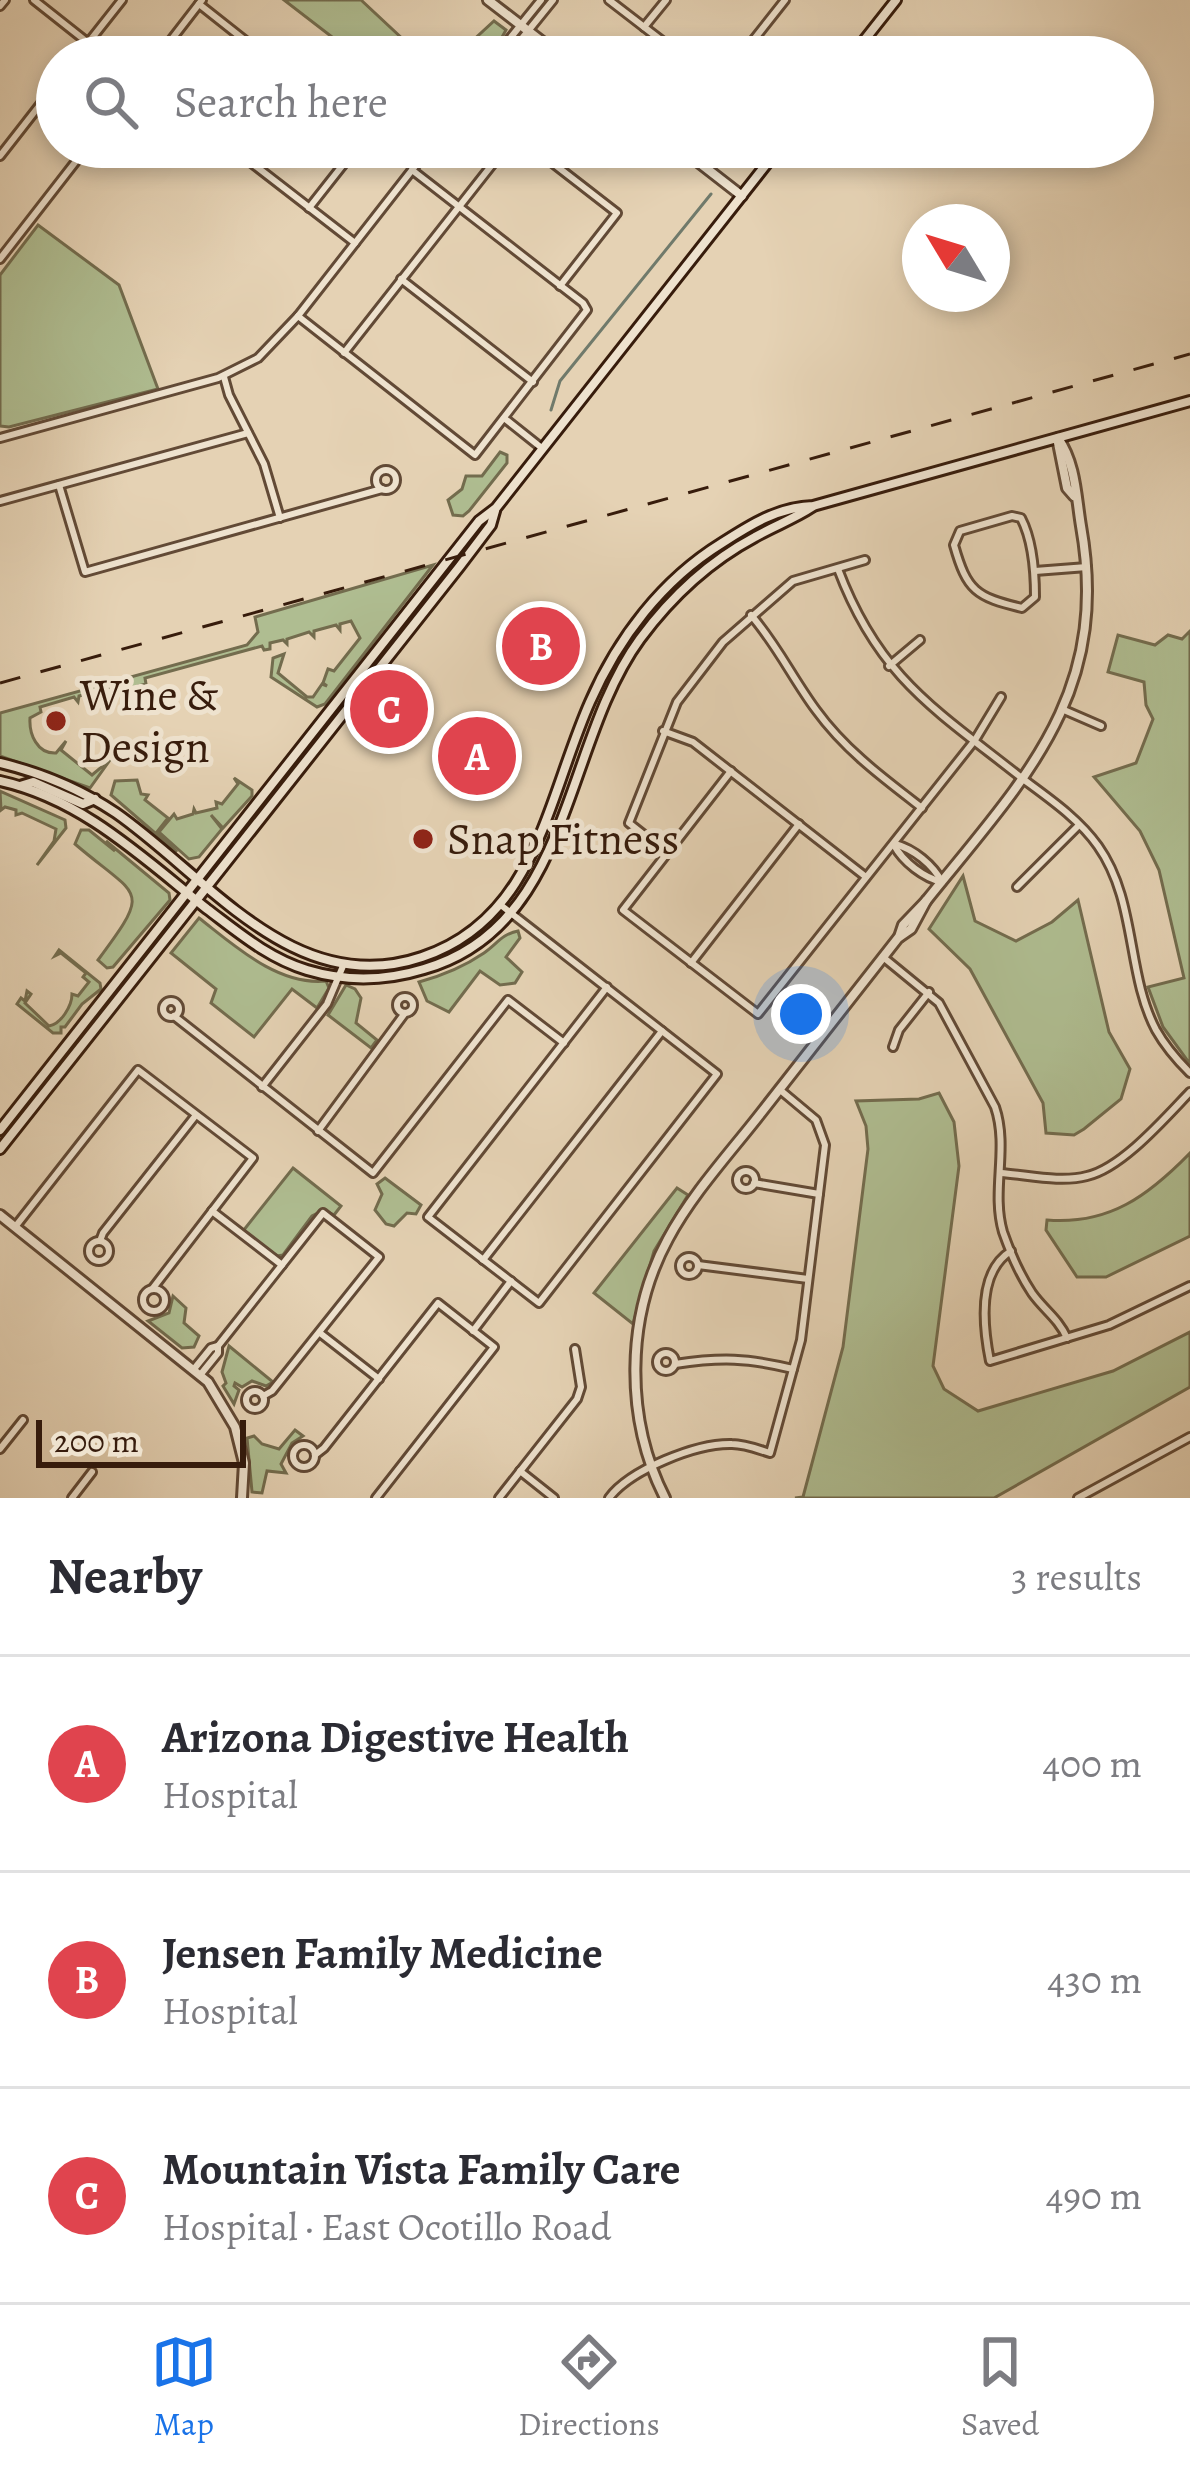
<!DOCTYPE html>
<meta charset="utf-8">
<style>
:root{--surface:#fff;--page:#f7f7f7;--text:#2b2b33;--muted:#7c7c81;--line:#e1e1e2;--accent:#1a73e8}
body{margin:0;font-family:Alegreya,serif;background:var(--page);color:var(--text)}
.compass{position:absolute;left:902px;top:204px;width:108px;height:108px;border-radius:50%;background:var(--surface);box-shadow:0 6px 18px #0003;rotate:308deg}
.scale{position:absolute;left:36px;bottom:30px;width:210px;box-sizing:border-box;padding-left:12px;border:6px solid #371c0c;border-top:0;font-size:33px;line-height:42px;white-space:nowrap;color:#371c0c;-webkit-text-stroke:9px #eee2ce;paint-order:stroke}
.you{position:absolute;left:801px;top:1014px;width:42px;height:42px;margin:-30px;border:9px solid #fff;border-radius:50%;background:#1a73e8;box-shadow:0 0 0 18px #1a73e833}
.badge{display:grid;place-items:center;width:78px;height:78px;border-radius:50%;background:var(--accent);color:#fff;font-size:39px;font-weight:700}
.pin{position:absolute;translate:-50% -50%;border:6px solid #fff;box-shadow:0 3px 12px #0006}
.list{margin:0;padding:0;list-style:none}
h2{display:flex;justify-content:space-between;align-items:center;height:156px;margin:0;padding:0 48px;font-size:51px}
h2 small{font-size:39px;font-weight:400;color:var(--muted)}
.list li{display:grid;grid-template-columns:78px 1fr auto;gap:36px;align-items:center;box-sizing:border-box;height:216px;padding:0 48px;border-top:3px solid var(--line)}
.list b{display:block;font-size:45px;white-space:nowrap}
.list p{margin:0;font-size:39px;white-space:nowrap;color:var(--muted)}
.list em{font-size:39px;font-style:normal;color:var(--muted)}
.icon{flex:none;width:66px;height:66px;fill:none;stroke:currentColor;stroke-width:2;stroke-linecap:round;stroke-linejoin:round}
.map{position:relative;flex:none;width:1190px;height:1498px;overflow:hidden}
.search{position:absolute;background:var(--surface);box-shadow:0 6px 18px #0003;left:36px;right:36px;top:36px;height:132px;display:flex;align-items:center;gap:30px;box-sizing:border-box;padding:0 42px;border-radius:66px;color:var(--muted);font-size:45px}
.sheet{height:804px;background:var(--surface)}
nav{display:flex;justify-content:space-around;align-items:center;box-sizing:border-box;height:168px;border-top:3px solid var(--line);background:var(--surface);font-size:33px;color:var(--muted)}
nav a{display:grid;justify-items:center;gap:6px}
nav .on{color:var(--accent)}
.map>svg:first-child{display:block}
.green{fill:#afbd91;stroke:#736c4e;stroke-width:3}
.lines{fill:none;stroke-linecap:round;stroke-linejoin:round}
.stream{stroke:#707a6b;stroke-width:3}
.minor-casing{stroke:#624a36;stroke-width:12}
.tertiary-casing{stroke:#624a36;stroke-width:14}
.secondary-casing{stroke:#371c0c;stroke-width:14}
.minor{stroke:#eee2ce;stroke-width:6}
.tertiary{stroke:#eee2ce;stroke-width:8}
.secondary{stroke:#eee2ce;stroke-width:8}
.rail{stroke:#371c0c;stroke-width:3;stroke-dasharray:21 21;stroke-linecap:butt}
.poi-dot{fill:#8f2418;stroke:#eee2ce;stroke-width:4.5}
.labels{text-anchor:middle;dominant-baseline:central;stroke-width:10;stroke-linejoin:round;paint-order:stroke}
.poi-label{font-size:45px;fill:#371c0c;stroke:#eee2ce;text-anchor:start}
</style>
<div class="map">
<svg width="1190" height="1498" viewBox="0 0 1190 1498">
<rect width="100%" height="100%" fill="#e5d2b4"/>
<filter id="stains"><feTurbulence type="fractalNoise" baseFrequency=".00167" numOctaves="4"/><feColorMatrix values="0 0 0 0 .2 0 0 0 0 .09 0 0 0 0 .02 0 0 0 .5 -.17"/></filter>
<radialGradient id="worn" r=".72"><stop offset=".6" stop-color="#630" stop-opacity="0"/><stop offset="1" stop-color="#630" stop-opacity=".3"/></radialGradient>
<g class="green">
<polygon points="284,0 361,0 422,57 358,57"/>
<polygon points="494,21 506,30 491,57 455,57"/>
<polygon points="38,225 119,285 158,389 9,427 0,426 0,275"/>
<polygon points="500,452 507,455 507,463 469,511 463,516 453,515 448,500 462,489 466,476 482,476"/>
<path d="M 433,565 L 325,704 L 317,707 L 271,677 L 273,658 L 284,654 L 278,673 L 307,697 L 313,697 L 322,684 L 327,686 L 323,683 L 328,669 L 334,671 L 360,638 L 351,621 L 340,624 L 340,630 L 336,625 L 314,631 L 314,637 L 309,632 L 287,639 L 287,644 L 283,640 L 270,643 L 270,649 L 264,650 L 262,646 L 145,678 L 146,684 L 127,689 L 124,684 L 102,690 L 102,696 L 97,691 L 79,696 L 78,702 L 74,697 L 40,707 L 41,712 L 30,718 C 29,734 37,754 56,753 L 66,741 L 61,750 L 92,775 L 110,760 L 90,788 L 0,756 L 0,713 L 247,645 L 258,632 L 255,617 Z"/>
<polygon points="1190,631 1190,1064 1163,1027 1148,987 1184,978 1159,870 1140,831 1094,777 1136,763 1153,719 1146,705 1144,682 1108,672 1118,635 1155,645 1168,635 1182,639"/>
<polygon points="234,778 252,790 252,796 223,828 211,815 222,829 199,857 189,859 159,832 174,814 177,819 193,814 194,809 196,813 217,808 216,802 222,804 238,784"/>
<polygon points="137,780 141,794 148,795 145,800 168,818 157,832 177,852 111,795 115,781"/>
<polygon points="0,791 65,820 66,828 37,865 54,841 56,829 22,813 16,815 16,810 5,807 1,810"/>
<path d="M 81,830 L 89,830 L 115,851 L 106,841 L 169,893 L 170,900 L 113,967 L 107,968 L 98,960 C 153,886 139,899 75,844 Z"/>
<polygon points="963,876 975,921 1016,941 1052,922 1078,900 1109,1032 1130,1069 1121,1099 1084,1129 1074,1135 1046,1133 1043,1103 970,969 929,929"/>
<path d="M 199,918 C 235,946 278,986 326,981 L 329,988 L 317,1008 L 292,989 L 254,1037 L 211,1003 L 216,989 L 171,953 Z"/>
<path d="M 518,931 L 520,938 L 506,957 L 522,972 L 515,983 L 500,985 L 480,971 L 449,1012 L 427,1001 L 419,982 C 441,976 465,966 484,953 C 497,944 502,934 518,931 Z"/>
<path d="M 59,950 L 100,983 L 101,989 L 82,1004 L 65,1027 L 61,1027 L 61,1033 L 53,1033 L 17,1004 L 21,998 L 25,1001 L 27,991 L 31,994 L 25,1003 L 49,1026 C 61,1024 72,1006 72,994 L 78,996 L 89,982 L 83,977 L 86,973 L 61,953 L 55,956 Z"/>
<polygon points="346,985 355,989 361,998 356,1023 377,1040 371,1048 328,1015"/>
<polygon points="939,1093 954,1122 959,1166 933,1366 944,1389 978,1411 1113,1371 1190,1332 1190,1387 994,1498 795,1498 803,1497 843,1347 868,1149 866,1126 856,1101 919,1099"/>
<path d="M 1190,1153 L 1190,1236 L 1106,1277 L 1077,1277 L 1046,1230 L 1047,1220 C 1109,1225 1148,1196 1190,1153 Z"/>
<polygon points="293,1168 341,1206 334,1215 324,1210 312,1216 283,1255 277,1256 243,1231"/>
<polygon points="385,1178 421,1205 416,1214 407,1213 394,1226 386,1224 375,1210 382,1194 377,1184"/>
<polygon points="677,1188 688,1195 654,1251 633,1324 594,1293"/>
<polygon points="173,1296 186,1308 184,1323 199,1336 194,1347 182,1348 148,1321 169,1313"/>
<polygon points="229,1346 273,1382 266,1386 252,1381 242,1387 235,1383 234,1386 239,1390 234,1404 223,1386 226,1383 222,1372"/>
<polygon points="295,1430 303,1436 292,1443 281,1464 286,1473 267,1471 262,1493 252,1492 247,1438 254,1436 262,1444 279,1449"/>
</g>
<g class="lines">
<g class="stream">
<polyline points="736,162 745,147"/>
<polyline points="551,410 560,381 711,194"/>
</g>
<defs>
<g id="minor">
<polyline points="34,0 106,57"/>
<polyline points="609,0 683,57"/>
<polyline points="199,4 266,57"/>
<polyline points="0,6 5,0"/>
<polyline points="644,27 666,0"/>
<polyline points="77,57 122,0"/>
<polyline points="158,57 202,0"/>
<polyline points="233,57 245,41"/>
<polyline points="495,57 541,0"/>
<polyline points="507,57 553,0"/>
<polyline points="740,57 785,0"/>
<polyline points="231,147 355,243"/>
<polyline points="532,147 617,213 560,286"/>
<polyline points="0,156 57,83"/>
<polyline points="309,208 357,147"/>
<polyline points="0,259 87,147"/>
<polyline points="401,279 533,382"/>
<polyline points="298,316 475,455 587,310 583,303 412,170"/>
<polyline points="344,353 506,147"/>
<polyline points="224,377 229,395 264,464 280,518"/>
<polyline points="504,418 543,449"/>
<polyline points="0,438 218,378 258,358 298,316 430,147"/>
<circle cx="386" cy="480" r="10"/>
<polyline points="59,485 85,572 382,489"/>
<polyline points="0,501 248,433"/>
<path d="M 1012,516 L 1021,518 C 1033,541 1035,571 1035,597 L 1022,608 C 976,597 967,591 954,545 L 960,531 Z"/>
<path d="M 838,569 C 879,678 936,710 1023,779 C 1050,799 1079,819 1098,846 C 1137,901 1126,973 1156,1030 C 1165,1046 1177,1060 1190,1073"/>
<polyline points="1035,571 1087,567"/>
<path d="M 751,615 C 777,645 793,679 816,710 C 845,750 883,778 922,808"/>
<polyline points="889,666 920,640"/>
<polyline points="1064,710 1101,726"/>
<polyline points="663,731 693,742 866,877"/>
<polyline points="731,771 623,910 758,1014 975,740 1001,697"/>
<path d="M 895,844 C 914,849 933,865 942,882"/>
<path d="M 894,845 C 903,862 924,878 942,882"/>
<polyline points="667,853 629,823 677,702 723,642 793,581 865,560"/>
<polyline points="1017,887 1078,826"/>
<polyline points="502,906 717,1074 539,1303 428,1217 607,987"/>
<path d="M 883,957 L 939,1003 L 995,1107 C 1009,1148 991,1191 1003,1232 C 1010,1252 1020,1275 1032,1293 C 1044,1310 1058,1318 1067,1338"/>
<polyline points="691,963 799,824"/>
<circle cx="405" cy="1005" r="8"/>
<circle cx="171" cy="1009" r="8"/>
<polyline points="174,1016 373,1173 508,1000 564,1043"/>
<polyline points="893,1047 899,1030 929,992"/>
<polyline points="262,1087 327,1004 343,966"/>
<polyline points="318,1131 405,1013"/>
<circle cx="746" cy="1180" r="9"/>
<path d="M 1001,1173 C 1028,1175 1061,1183 1087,1176 C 1122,1168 1165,1118 1190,1092"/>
<polyline points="754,1183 819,1194"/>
<polyline points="212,1211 282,1265"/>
<polyline points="15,1227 138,1070 253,1158 153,1288"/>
<polyline points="100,1241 103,1233 196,1115"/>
<circle cx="99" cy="1251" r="10"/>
<path d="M 1011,1251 C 977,1272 983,1326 990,1361 L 1109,1325 L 1190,1286"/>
<circle cx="689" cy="1266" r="9"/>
<polyline points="483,1260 662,1031"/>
<polyline points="698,1265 808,1279"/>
<circle cx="154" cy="1300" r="11"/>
<polyline points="473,1331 511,1281"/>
<polyline points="320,1333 379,1379"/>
<circle cx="666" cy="1362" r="9"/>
<path d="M 675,1364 C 722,1357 747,1358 793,1369"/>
<polyline points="194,1369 211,1348 218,1346"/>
<polyline points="201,1374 218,1353 218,1346 323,1213 379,1257 272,1391 263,1396"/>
<circle cx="255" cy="1400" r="9"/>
<circle cx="304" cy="1456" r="11"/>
<polyline points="0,1449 23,1420"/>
<polyline points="315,1455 324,1448 438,1303 494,1347 376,1498"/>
<polyline points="520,1471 554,1498"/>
<polyline points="72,1498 92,1472"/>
<polyline points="499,1498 577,1399 581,1387 575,1349"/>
<path d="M 609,1498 C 630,1470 696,1443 732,1444 C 745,1444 757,1449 770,1453 L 801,1340 L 825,1145 L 816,1120 L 779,1089"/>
<polyline points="1078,1498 1190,1437"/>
</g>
<g id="tertiary">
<polyline points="488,0 562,57"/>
<polyline points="679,147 742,196"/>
<polyline points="1058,443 1067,488 1074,496"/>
<path d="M 899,937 L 903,925 L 926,901 C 1024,779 1111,695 1081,526 C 1076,496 1076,464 1058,438"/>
<polyline points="0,1215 208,1382 235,1427 244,1463 242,1498"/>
<path d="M 665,1498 C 625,1419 625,1318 668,1239 C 692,1194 729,1154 761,1113 C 806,1055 852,997 898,938 L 911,929 L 926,901"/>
</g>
<g id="secondary">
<polyline points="851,57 896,0"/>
<path d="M 0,763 C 42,773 80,789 116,813 C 209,878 295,1000 422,957 C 536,919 547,799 590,702 C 618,638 662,580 722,543 C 750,525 778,507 813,506 L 1190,401"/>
<path d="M 0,781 C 82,799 143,858 207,909 C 239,933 268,958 307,970 C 347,982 385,981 424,969 C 572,927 563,744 640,639 C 671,597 710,561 755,537 C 774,526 794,519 812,507"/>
<polyline points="20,786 33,782 83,804 95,799"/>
<polyline points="0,1130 479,521 496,508 780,147"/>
<polyline points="0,1149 460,566 491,525 495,511"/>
</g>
</defs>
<use href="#minor" class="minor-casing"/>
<use href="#tertiary" class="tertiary-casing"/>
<use href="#secondary" class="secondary-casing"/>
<use href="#minor" class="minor"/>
<use href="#tertiary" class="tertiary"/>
<use href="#secondary" class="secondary"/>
<polyline class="rail" points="0,683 1190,354"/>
</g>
<g class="poi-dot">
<circle cx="56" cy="721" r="12"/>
<circle cx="423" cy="839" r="12"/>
</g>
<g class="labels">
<g class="poi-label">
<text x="80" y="695">Wine &amp;<tspan x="80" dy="52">Design</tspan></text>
<text x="447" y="839">Snap Fitness</text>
</g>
</g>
<rect width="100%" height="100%" filter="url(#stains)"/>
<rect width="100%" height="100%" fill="url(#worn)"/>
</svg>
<svg class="compass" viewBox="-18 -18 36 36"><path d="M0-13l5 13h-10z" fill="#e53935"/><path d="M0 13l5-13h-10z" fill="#7c7c81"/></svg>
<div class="scale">200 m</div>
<div class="you"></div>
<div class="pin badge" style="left:477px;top:756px;background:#e0444e">A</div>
<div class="pin badge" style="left:541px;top:646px;background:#e0444e">B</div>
<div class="pin badge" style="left:389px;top:709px;background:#e0444e">C</div>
<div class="search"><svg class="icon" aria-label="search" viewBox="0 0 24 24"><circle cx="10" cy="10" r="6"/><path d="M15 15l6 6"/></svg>Search here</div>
</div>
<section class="sheet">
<h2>Nearby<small>3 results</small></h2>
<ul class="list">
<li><span class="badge" style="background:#e0444e">A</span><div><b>Arizona Digestive Health</b><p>Hospital</p></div><em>400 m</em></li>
<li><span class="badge" style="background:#e0444e">B</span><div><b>Jensen Family Medicine</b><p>Hospital</p></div><em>430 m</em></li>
<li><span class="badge" style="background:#e0444e">C</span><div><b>Mountain Vista Family Care</b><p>Hospital · East Ocotillo Road</p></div><em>490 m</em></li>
</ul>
</section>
<nav>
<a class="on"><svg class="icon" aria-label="map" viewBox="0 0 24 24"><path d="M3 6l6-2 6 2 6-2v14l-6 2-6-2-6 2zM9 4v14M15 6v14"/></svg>Map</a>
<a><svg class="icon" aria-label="directions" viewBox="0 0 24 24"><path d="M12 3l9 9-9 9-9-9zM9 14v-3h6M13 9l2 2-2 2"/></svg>Directions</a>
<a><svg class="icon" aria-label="saved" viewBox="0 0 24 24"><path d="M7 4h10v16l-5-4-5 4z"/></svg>Saved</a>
</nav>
